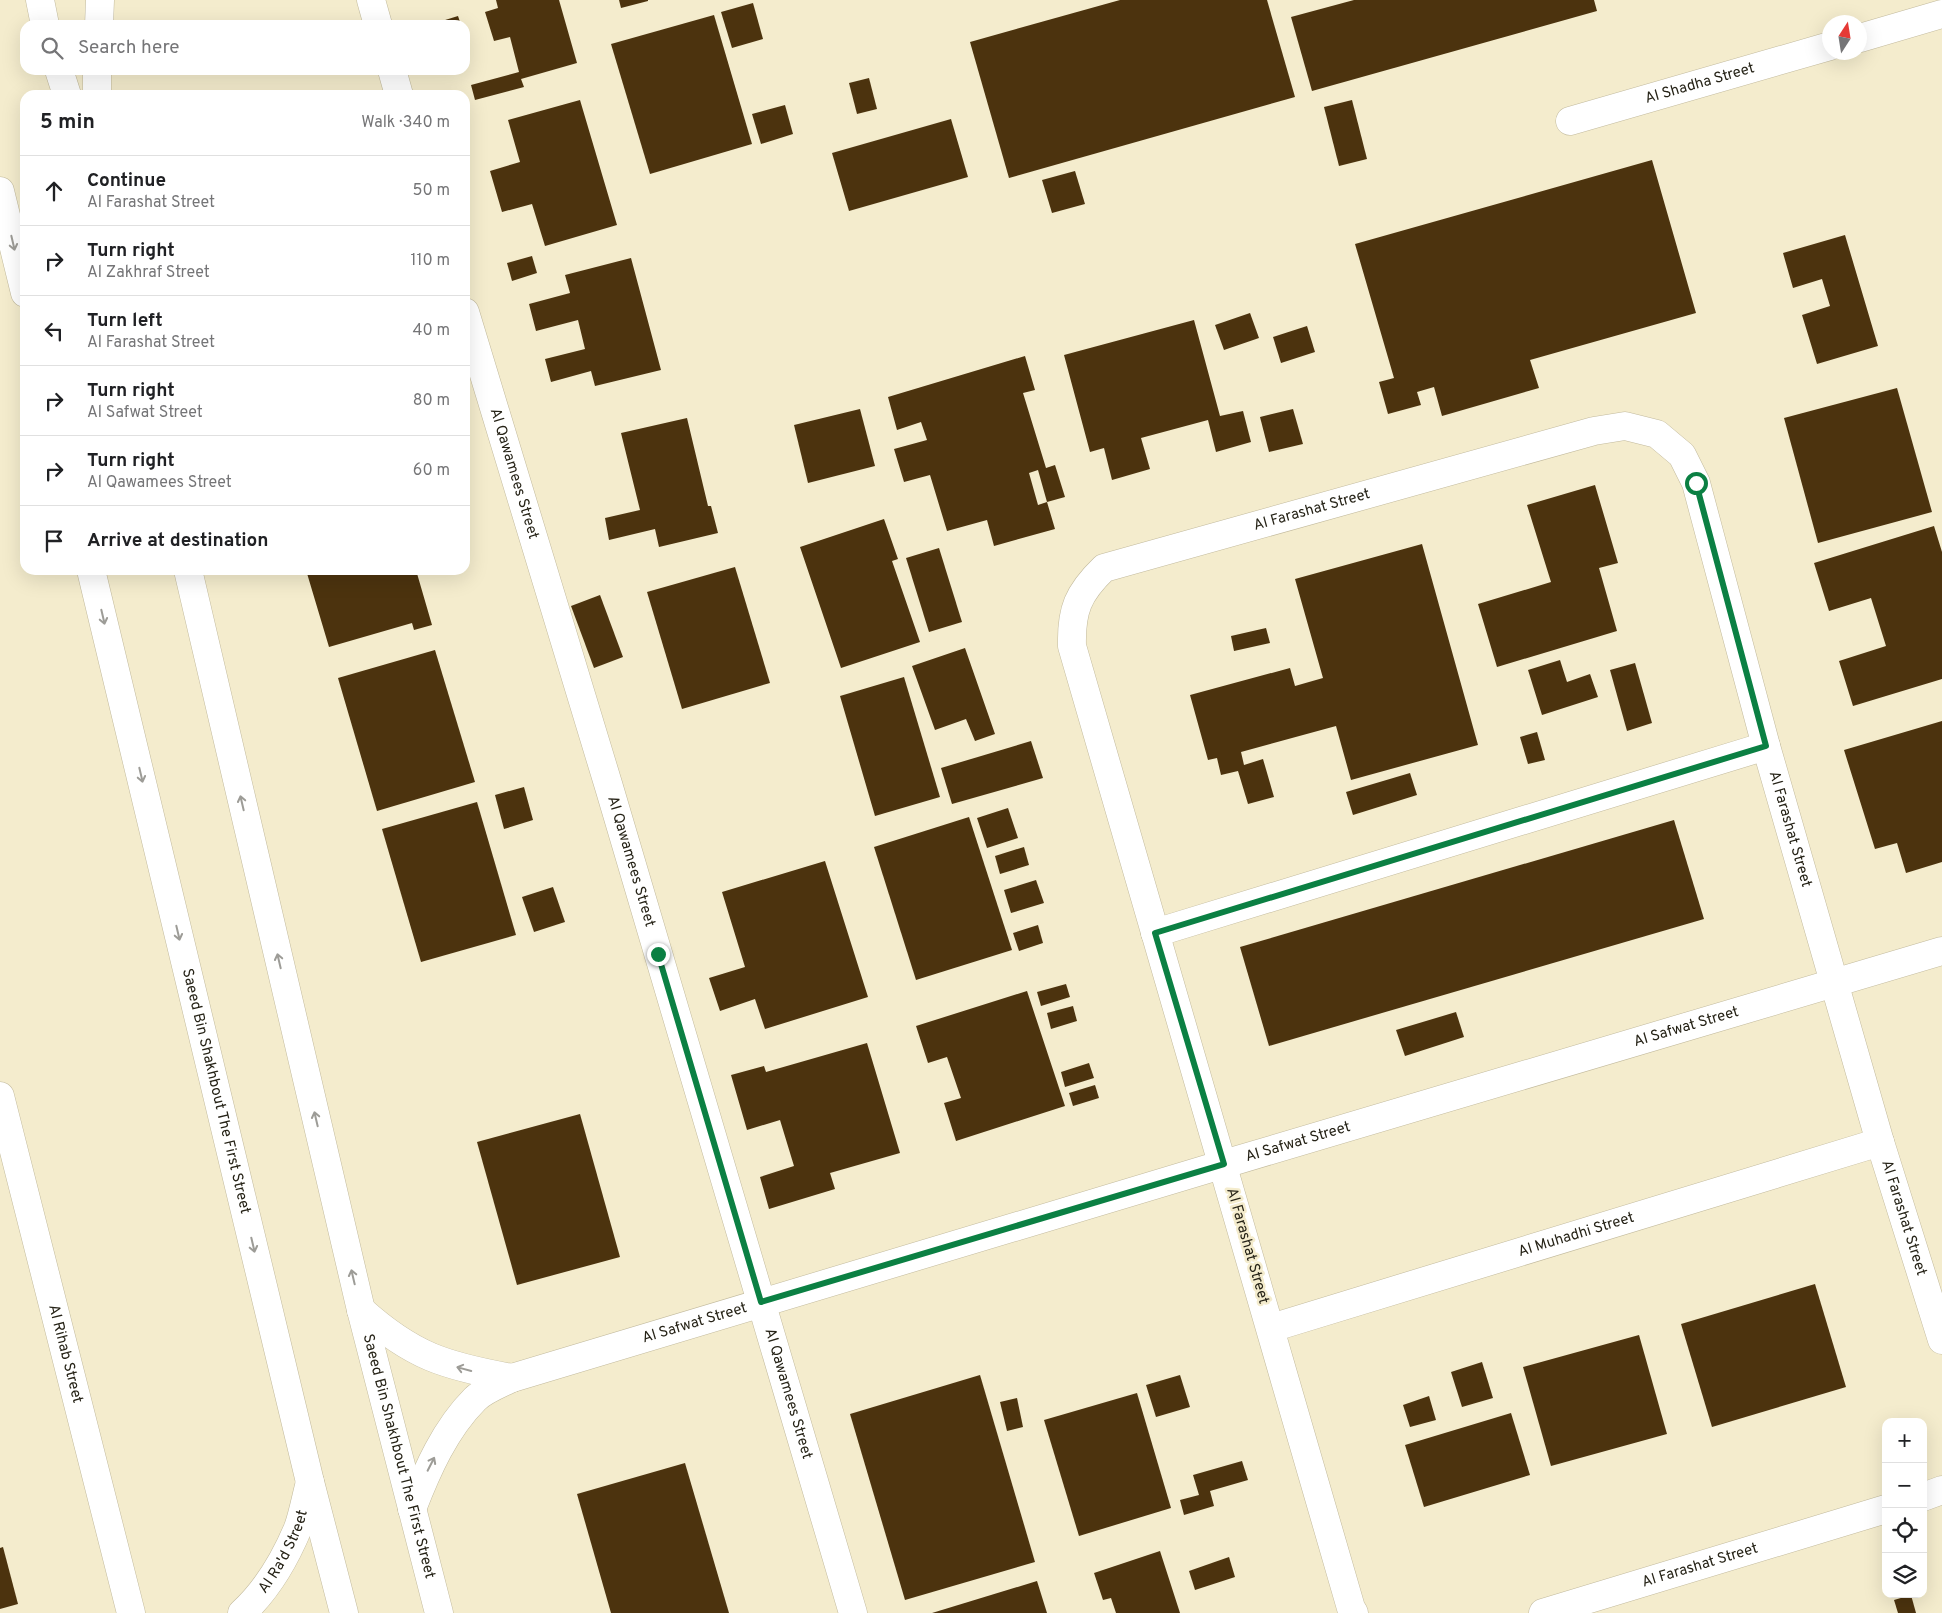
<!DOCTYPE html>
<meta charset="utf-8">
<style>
:root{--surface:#fff;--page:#f2f2f2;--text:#202124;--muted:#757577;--line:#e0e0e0}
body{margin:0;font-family:Overpass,sans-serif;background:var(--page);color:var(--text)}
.controls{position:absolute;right:15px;bottom:15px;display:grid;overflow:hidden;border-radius:10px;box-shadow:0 5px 20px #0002}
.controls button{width:45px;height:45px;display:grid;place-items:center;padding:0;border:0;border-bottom:1px solid var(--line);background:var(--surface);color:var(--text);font:25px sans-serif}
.compass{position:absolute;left:1822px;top:15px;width:45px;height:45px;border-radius:50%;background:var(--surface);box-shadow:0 5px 20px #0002;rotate:12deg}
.stop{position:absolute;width:15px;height:15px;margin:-11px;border:4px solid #0b8043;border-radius:50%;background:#fff}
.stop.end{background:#0b8043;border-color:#fff;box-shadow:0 1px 5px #0008}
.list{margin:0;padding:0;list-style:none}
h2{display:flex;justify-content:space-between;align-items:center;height:65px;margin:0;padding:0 20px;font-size:21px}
h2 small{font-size:16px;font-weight:400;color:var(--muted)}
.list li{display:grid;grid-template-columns:32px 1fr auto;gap:15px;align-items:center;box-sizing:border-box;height:70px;padding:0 20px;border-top:1px solid var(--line)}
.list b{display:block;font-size:19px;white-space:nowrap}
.list p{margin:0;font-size:16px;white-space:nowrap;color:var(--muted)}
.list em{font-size:16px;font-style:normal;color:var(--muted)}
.icon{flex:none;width:28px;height:28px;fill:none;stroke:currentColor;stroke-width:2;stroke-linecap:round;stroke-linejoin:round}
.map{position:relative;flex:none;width:1942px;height:1613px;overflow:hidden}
.search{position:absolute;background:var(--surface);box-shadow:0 5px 20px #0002;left:20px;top:20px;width:450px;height:55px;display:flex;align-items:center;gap:12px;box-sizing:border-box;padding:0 18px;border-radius:15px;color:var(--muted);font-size:19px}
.panel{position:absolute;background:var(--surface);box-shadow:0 5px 20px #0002;left:20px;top:90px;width:450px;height:485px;border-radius:15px}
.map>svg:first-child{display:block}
.building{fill:#4c330e}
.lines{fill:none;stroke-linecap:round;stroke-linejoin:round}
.minor-casing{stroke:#c2ba9d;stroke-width:29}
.secondary-casing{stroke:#c2ba9d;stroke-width:29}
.minor{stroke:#fff;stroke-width:28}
.secondary{stroke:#fff;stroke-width:28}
.oneway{stroke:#9d9c97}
.route{stroke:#0b8043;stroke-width:6}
.labels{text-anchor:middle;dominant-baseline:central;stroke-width:5;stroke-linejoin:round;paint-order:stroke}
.street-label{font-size:15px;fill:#262317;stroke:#f4eccd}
</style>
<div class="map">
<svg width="1942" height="1613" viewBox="0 0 1942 1613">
<rect width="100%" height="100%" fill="#f4eccd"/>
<g class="building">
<polygon points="496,0 559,0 577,63 521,79 524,87 475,100 471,85 519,72 510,37 494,41 485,12 498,8"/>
<polygon points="619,0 648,0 648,1 621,8"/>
<polygon points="1120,0 1267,0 1295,97 1009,178 970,42"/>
<polygon points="1354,0 1594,0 1597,11 1312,91 1291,17"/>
<polygon points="753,3 763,39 732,48 721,12"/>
<polygon points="714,15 752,144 650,174 611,44"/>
<polygon points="458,16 461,25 429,25"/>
<polygon points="465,40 469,53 465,54"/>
<polygon points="869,78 877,109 857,114 849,83"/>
<polygon points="580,100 617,225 545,246 532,204 502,212 490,171 520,162 508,120"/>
<polygon points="1352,100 1367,159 1339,166 1324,107"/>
<polygon points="785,105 793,134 761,144 752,114"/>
<polygon points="951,119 968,177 849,211 832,153"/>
<polygon points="1652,160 1696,313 1530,360 1539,388 1442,416 1434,387 1417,392 1421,405 1388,414 1379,382 1394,378 1355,244"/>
<polygon points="1075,171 1085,204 1052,213 1042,180"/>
<polygon points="1845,235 1878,346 1817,364 1802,315 1830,306 1822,279 1793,288 1783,253"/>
<polygon points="532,256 537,273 512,281 507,263"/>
<polygon points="631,258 661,370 595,386 591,371 551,382 545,359 585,349 578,320 536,331 529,304 570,293 565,275"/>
<polygon points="1250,313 1259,338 1224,350 1215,325"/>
<polygon points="1194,320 1220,416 1243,411 1251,442 1216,452 1208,420 1141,438 1150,469 1112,480 1104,448 1090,452 1064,355"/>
<polygon points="1307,326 1315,352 1281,363 1273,337"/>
<polygon points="1025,356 1035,390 1023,393 1046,468 1055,465 1065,497 1047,502 1038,470 1029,473 1038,505 1047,502 1055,529 994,546 987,520 947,531 930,475 904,482 894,449 927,440 921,422 897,430 888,397"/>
<polygon points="1897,388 1932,512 1818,543 1784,418"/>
<polygon points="860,409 875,466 808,483 794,425"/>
<polygon points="1293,409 1303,444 1269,452 1260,417"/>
<polygon points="687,418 708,506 711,506 718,533 659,547 655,529 609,540 605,518 640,510 621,433"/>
<polygon points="1595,485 1618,563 1599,568 1617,631 1497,667 1478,604 1551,582 1527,505"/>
<polygon points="884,519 898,559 892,561 920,642 841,668 800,547"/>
<polygon points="1934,526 1942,552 1942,679 1853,706 1839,661 1886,646 1871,598 1829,611 1814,563"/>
<polygon points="1422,544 1478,745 1351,780 1336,726 1241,752 1244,765 1263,759 1274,797 1248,804 1238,771 1221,775 1217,758 1208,760 1190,695 1290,668 1295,686 1323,678 1295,579"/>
<polygon points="939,548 962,622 929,632 906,558"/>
<polygon points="735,567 770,683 682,709 647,592"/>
<polygon points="306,570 416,570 432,625 414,630 412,623 329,647"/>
<polygon points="600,595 623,657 594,668 571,606"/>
<polygon points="1266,628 1270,643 1234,651 1231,636"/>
<polygon points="965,648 995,734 975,741 966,719 935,730 912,666"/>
<polygon points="435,650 475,782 377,811 338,678"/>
<polygon points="1560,660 1567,682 1590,674 1598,697 1542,715 1528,670"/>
<polygon points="1635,663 1652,723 1627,731 1610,670"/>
<polygon points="904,677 940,797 875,816 840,696"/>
<polygon points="1942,721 1942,862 1906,873 1897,843 1875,849 1844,750"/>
<polygon points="1537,732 1545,760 1528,764 1520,737"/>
<polygon points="1031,741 1043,778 952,804 941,768"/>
<polygon points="1410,773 1417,795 1353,815 1346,792"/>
<polygon points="524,787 533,820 504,829 495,795"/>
<polygon points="477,802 516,935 421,962 382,829"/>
<polygon points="1008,808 1018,838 987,848 977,818"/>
<polygon points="969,817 1012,950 916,980 874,847"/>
<polygon points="1674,820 1704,919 1269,1046 1240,947"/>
<polygon points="1024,847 1029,865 1000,874 995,856"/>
<polygon points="825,861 868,997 765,1029 755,999 720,1011 709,978 745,967 722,892"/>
<polygon points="1036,880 1044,903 1011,913 1004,890"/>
<polygon points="553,887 565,922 534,932 522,897"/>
<polygon points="1038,925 1043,943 1019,951 1013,933"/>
<polygon points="1066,984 1070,997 1041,1006 1037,992"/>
<polygon points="1027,991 1065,1106 956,1141 944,1103 961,1098 947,1057 928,1063 916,1026"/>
<polygon points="1073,1006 1077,1021 1051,1029 1047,1013"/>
<polygon points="1456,1012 1464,1037 1405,1056 1396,1030"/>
<polygon points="867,1043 900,1153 830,1173 835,1189 769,1209 760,1177 794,1166 780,1120 747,1130 731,1075 764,1066 766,1072"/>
<polygon points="1089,1063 1094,1078 1065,1087 1061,1072"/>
<polygon points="1095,1085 1099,1098 1073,1106 1069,1093"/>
<polygon points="580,1114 620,1257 517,1285 477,1142"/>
<polygon points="1815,1284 1846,1387 1712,1427 1681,1324"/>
<polygon points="1639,1335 1667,1434 1551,1466 1523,1367"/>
<polygon points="1482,1362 1493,1398 1462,1407 1451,1372"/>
<polygon points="980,1375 1035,1562 905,1600 850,1414"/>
<polygon points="1180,1375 1190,1407 1156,1417 1146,1385"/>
<polygon points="1137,1393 1171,1508 1079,1536 1044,1420"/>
<polygon points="1429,1396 1436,1420 1410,1427 1403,1405"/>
<polygon points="1017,1398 1023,1427 1007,1431 1000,1402"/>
<polygon points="1511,1413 1530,1475 1424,1507 1405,1445"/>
<polygon points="1242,1461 1248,1480 1210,1491 1214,1506 1184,1515 1180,1500 1199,1495 1193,1475"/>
<polygon points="685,1463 729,1613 611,1613 577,1494"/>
<polygon points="3,1547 18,1604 0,1609 0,1548"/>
<polygon points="1160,1551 1180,1613 1116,1613 1111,1598 1103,1600 1094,1573"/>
<polygon points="1229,1557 1235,1577 1195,1590 1189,1571"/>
<polygon points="1037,1581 1047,1613 932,1613"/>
<polygon points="1911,1595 1916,1613 1898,1613 1894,1600"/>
</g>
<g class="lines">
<defs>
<g id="minor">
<polyline points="371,0 378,25"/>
<polyline points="1860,38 1942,14"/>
<polyline points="392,70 399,95"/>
<path id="s1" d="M 1570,121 L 1830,46"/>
<path id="s2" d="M 465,312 L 609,787 L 853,1613"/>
<polyline points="1155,933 1766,746"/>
<path id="s3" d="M 0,1096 L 131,1613"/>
<path d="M 361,1310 C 412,1356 445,1366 512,1378"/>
<path id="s4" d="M 1271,1328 L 1880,1142"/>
<polyline points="1923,1497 1942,1490"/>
<path id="s5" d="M 412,1509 C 427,1470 445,1429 475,1399 C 484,1390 500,1384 512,1378 L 1224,1164 L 1942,951"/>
<path id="s6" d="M 242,1613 C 267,1590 285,1559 298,1528 C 303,1514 306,1497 310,1482"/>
<path id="s7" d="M 1354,1613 L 1351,1608 L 1072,646 C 1071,610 1078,593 1104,568 L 1594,431 L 1625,426 L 1657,434 L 1682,455 L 1696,483 L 1766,746 L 1880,1142 L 1942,1340"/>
<path id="s8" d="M 1543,1613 L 1886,1509"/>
</g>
<g id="secondary">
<polyline points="40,0 45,25"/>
<polyline points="99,25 100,0"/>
<polyline points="59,70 67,95"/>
<polyline points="97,95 97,70"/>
<polyline points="0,191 25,293"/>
<path id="s9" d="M 91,570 L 310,1482 L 344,1613"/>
<path id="s10" d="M 188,570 L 361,1310 L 439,1613"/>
</g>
</defs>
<use href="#minor" class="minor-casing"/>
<use href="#secondary" class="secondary-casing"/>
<use href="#minor" class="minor"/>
<use href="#secondary" class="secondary"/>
</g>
<defs><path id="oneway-shaft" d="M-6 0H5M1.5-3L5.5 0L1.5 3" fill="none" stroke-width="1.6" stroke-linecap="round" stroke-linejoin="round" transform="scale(1.25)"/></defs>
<g class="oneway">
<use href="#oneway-shaft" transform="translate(13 243) rotate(77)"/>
<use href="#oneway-shaft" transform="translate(103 617) rotate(77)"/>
<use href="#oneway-shaft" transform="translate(141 775) rotate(77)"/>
<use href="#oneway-shaft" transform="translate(242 803) rotate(-103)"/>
<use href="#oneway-shaft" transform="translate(178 933) rotate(77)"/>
<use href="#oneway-shaft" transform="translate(279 961) rotate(-103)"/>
<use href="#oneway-shaft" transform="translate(316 1119) rotate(-103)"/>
<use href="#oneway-shaft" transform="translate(253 1245) rotate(77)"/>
<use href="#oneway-shaft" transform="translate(353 1277) rotate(-103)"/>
<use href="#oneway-shaft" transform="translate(464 1369) rotate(-165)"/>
<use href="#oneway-shaft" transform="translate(431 1464) rotate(-63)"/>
</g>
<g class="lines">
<polyline class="route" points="658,954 761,1302 1224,1164 1155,933 1766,746 1696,483"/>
</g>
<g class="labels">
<g class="street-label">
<text stroke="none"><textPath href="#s1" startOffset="135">Al Shadha Street</textPath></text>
<text stroke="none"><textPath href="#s2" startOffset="169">Al Qawamees Street</textPath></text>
<text stroke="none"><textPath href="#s7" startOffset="1311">Al Farashat Street</textPath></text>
<text stroke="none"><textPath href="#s7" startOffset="2091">Al Farashat Street</textPath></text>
<text stroke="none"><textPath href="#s2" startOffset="574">Al Qawamees Street</textPath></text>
<text stroke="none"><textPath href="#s5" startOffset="1396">Al Safwat Street</textPath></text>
<text stroke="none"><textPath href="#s9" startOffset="536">Saeed Bin Shakhbout The First Street</textPath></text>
<text stroke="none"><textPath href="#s5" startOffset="991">Al Safwat Street</textPath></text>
<text stroke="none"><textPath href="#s7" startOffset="2496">Al Farashat Street</textPath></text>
<text stroke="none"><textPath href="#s4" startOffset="319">Al Muhadhi Street</textPath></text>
<text transform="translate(1247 1246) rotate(74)">Al Farashat Street</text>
<text stroke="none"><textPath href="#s5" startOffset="361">Al Safwat Street</textPath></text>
<text stroke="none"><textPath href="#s3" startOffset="266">Al Rihab Street</textPath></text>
<text stroke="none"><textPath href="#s2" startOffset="1129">Al Qawamees Street</textPath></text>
<text stroke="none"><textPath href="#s10" startOffset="911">Saeed Bin Shakhbout The First Street</textPath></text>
<text stroke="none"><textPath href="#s6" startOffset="75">Al Ra'd Street</textPath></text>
<text stroke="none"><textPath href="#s8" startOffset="164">Al Farashat Street</textPath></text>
</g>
</g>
</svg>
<div class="controls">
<button>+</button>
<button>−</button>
<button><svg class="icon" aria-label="locate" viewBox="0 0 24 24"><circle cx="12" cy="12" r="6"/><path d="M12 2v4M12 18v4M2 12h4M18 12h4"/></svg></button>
<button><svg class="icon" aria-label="layers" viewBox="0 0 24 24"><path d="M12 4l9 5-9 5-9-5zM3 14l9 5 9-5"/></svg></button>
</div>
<svg class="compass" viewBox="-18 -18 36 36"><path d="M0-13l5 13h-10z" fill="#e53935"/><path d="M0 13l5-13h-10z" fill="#757577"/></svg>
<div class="stop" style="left:1696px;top:483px"></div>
<div class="stop end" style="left:658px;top:954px"></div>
<div class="search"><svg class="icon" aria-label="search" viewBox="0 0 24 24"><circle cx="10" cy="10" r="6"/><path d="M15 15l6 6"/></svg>Search here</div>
<section class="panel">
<h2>5 min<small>Walk · 340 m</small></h2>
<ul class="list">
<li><svg class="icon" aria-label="ahead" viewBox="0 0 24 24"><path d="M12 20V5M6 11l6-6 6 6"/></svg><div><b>Continue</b><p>Al Farashat Street</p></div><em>50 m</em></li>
<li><svg class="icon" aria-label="right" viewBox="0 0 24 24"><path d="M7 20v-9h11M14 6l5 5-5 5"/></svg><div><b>Turn right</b><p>Al Zakhraf Street</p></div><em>110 m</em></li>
<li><svg class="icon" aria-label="left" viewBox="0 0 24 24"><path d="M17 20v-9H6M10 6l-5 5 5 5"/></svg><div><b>Turn left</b><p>Al Farashat Street</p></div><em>40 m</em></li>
<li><svg class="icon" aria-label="right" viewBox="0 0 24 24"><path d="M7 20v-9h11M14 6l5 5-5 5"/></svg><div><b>Turn right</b><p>Al Safwat Street</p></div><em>80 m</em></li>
<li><svg class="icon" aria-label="right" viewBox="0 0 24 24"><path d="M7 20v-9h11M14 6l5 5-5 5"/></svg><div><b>Turn right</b><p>Al Qawamees Street</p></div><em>60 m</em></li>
<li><svg class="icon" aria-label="arrive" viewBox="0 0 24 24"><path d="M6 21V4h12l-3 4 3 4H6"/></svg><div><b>Arrive at destination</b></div></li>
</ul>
</section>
</div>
